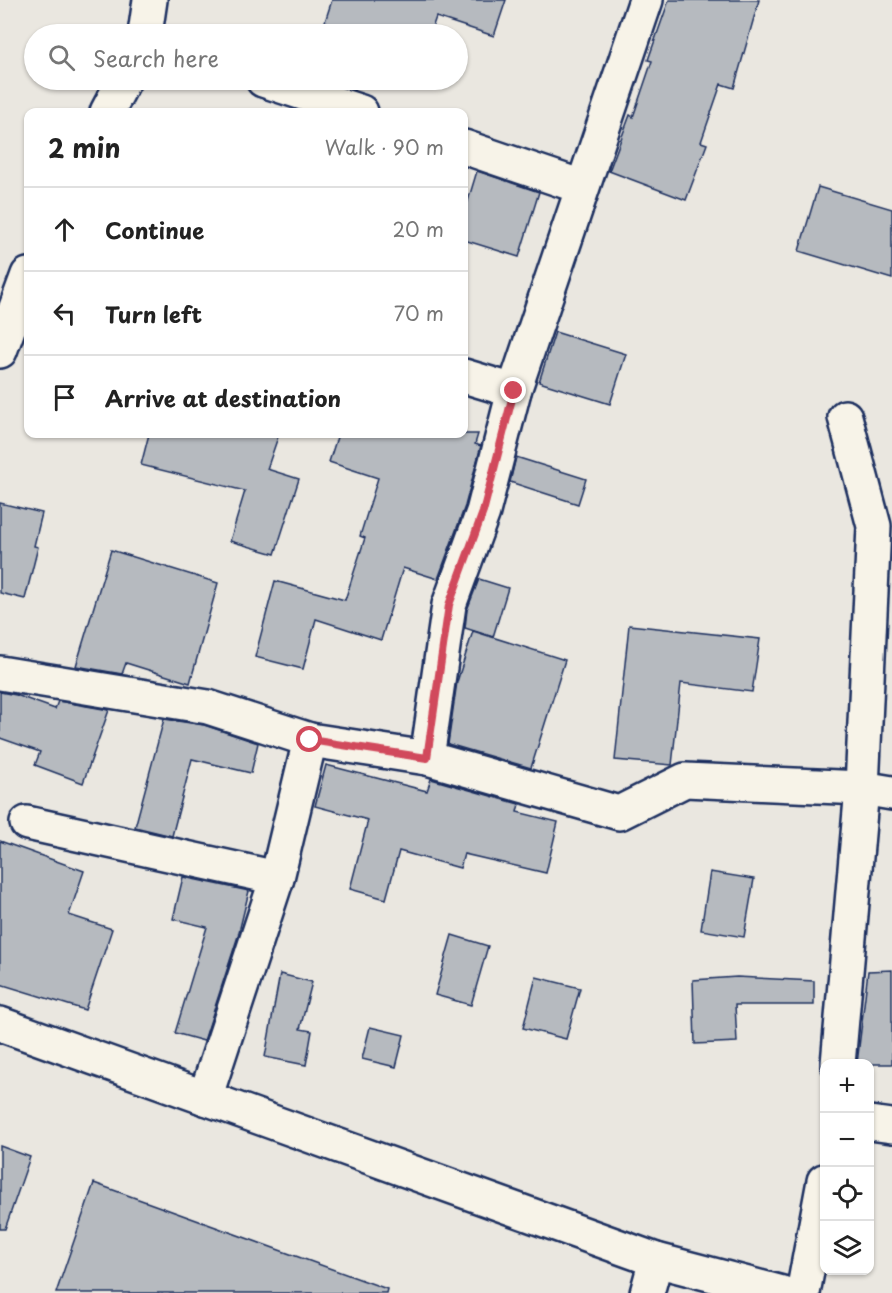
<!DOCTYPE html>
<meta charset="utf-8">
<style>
:root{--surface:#fff;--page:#f2f2f2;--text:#222;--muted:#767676;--line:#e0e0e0}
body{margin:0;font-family:"Playpen Sans",sans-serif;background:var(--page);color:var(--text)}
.controls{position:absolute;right:18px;bottom:18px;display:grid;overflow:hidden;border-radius:12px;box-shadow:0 2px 4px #0004}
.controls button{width:54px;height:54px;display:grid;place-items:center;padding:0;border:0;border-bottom:2px solid var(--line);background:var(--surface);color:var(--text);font:30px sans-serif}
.stop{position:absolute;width:18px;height:18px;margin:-14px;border:4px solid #d1495b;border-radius:50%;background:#fff}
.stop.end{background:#d1495b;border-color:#fff;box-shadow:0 2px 6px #0008}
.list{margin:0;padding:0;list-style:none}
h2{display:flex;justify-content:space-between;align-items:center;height:78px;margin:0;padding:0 24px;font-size:26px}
h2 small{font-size:20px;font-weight:400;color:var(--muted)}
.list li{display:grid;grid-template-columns:39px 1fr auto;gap:18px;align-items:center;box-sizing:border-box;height:84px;padding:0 24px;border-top:2px solid var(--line)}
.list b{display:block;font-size:22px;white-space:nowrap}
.list em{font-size:20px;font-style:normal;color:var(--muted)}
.icon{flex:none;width:33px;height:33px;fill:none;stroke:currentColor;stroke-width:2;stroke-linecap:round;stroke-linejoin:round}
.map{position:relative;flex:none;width:892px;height:1293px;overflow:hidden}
.search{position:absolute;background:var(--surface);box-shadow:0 2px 4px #0004;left:24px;top:24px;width:444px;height:66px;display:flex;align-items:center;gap:15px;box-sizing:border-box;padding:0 21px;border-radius:33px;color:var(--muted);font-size:22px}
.panel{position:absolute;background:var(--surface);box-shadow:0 2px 4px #0004;left:24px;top:108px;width:444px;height:330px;border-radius:12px}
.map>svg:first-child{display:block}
.building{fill:#b6babf;stroke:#1b2f5e;stroke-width:1.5}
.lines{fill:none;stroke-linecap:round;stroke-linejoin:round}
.minor-casing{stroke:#1b2f5e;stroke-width:38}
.major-casing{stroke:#1b2f5e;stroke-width:38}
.minor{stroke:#f7f3e8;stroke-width:33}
.major{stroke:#f7f3e8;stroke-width:33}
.route{stroke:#d1495b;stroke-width:8}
</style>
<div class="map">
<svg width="892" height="1293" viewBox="0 0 892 1293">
<rect width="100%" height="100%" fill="#eae7e0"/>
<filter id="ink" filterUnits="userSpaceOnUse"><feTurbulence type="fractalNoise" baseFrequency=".0167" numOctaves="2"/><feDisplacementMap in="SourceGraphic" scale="12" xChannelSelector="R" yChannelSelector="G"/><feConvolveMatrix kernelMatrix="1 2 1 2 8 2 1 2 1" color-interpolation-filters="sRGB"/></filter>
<g filter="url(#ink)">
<g class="building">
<polygon points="332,0 506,0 494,36 436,17 430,34 321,34"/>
<polygon points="669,0 759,0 734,88 721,84 701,142 707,144 686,200 609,171 630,115 633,117 652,61 648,60"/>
<polygon points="322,80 357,80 354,90"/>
<polygon points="477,171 539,192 519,257 464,240 464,214"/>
<polygon points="818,187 892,209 892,279 799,251"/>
<polygon points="555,332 626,354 610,404 539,382"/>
<polygon points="149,434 279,434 267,469 299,479 275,554 230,541 245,491 141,465"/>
<polygon points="338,434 478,434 475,444 481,446 465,506 438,579 403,568 381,640 316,619 303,669 255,657 275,581 345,600 365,538 360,536 378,478 329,462"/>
<polygon points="516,457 586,479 578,504 510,482"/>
<polygon points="0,503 42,513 34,546 38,547 25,599 0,593"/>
<polygon points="111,550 218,583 190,683 126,663 122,674 76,666"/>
<polygon points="479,579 508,588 493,637 465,628 467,610"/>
<polygon points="629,625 760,639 752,692 681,683 672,765 615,760"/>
<polygon points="473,631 565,660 531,768 448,744 457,682"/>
<polygon points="0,692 16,695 55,709 58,701 109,710 83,783 35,765 40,752 0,738"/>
<polygon points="164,719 204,725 258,743 251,773 192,759 172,836 135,827"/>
<polygon points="326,765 427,791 431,779 519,804 517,812 558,822 546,873 464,854 460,868 399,851 386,899 350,889 368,820 315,806"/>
<polygon points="0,841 84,871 69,915 112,929 85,1010 0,984"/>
<polygon points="710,872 754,879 744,937 701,930"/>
<polygon points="183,877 249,891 238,936 204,1041 175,1033 207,927 173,919"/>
<polygon points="452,935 488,946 471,1005 435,995"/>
<polygon points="892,970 892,1064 857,1064 868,971"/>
<polygon points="280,974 312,982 300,1029 312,1031 306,1065 265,1057"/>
<polygon points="536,977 580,988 566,1039 523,1028"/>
<polygon points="737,977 814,981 814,1005 735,1005 737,1042 695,1044 693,980"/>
<polygon points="370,1027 404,1035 396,1067 362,1059"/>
<polygon points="0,1146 30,1157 5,1229 0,1229"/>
<polygon points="94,1183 387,1289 386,1293 56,1293"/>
</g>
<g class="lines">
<defs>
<g id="minor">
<polyline points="145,34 150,0"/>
<polyline points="263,80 361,112"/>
<polyline points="107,112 124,80"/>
<polyline points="464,147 582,187"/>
<polyline points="0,351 28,275"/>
<polyline points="464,376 514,391 646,0"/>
<polyline points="0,673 208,707 310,740 427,758 619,813 685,780 862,788 892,793"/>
<polyline points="427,758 449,605 483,512 514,391"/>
<polyline points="27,823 277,878"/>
<polyline points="838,1064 862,788 874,526 845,417"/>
<polyline points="205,1098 277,878 310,740"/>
<polyline points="870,1123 892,1126"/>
<polyline points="647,1293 656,1260"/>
<polyline points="803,1293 824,1181"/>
</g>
<polyline id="major" points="0,1024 656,1260 782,1293"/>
</defs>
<use href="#minor" class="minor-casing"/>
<use href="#major" class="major-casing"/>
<use href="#minor" class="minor"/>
<use href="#major" class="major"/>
</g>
</g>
<g class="lines" filter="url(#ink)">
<polyline class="route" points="310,740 427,758 449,605 483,512 514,391"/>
</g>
</svg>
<div class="controls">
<button>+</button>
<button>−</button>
<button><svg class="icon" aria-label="locate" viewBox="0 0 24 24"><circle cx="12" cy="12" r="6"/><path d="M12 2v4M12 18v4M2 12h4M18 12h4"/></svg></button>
<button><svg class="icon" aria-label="layers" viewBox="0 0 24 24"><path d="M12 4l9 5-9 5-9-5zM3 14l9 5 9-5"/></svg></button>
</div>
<div class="stop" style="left:310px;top:740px"></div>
<div class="stop end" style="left:514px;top:391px"></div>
<div class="search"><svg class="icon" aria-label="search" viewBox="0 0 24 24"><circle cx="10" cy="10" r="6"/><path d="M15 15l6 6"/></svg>Search here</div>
<section class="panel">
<h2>2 min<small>Walk · 90 m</small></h2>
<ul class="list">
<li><svg class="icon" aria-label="ahead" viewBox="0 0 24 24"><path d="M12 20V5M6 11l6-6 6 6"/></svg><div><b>Continue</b></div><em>20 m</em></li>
<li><svg class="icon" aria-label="left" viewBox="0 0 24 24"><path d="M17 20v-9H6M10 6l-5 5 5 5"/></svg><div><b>Turn left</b></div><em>70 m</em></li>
<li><svg class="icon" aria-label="arrive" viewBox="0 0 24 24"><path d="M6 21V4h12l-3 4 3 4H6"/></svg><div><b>Arrive at destination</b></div></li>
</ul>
</section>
</div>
